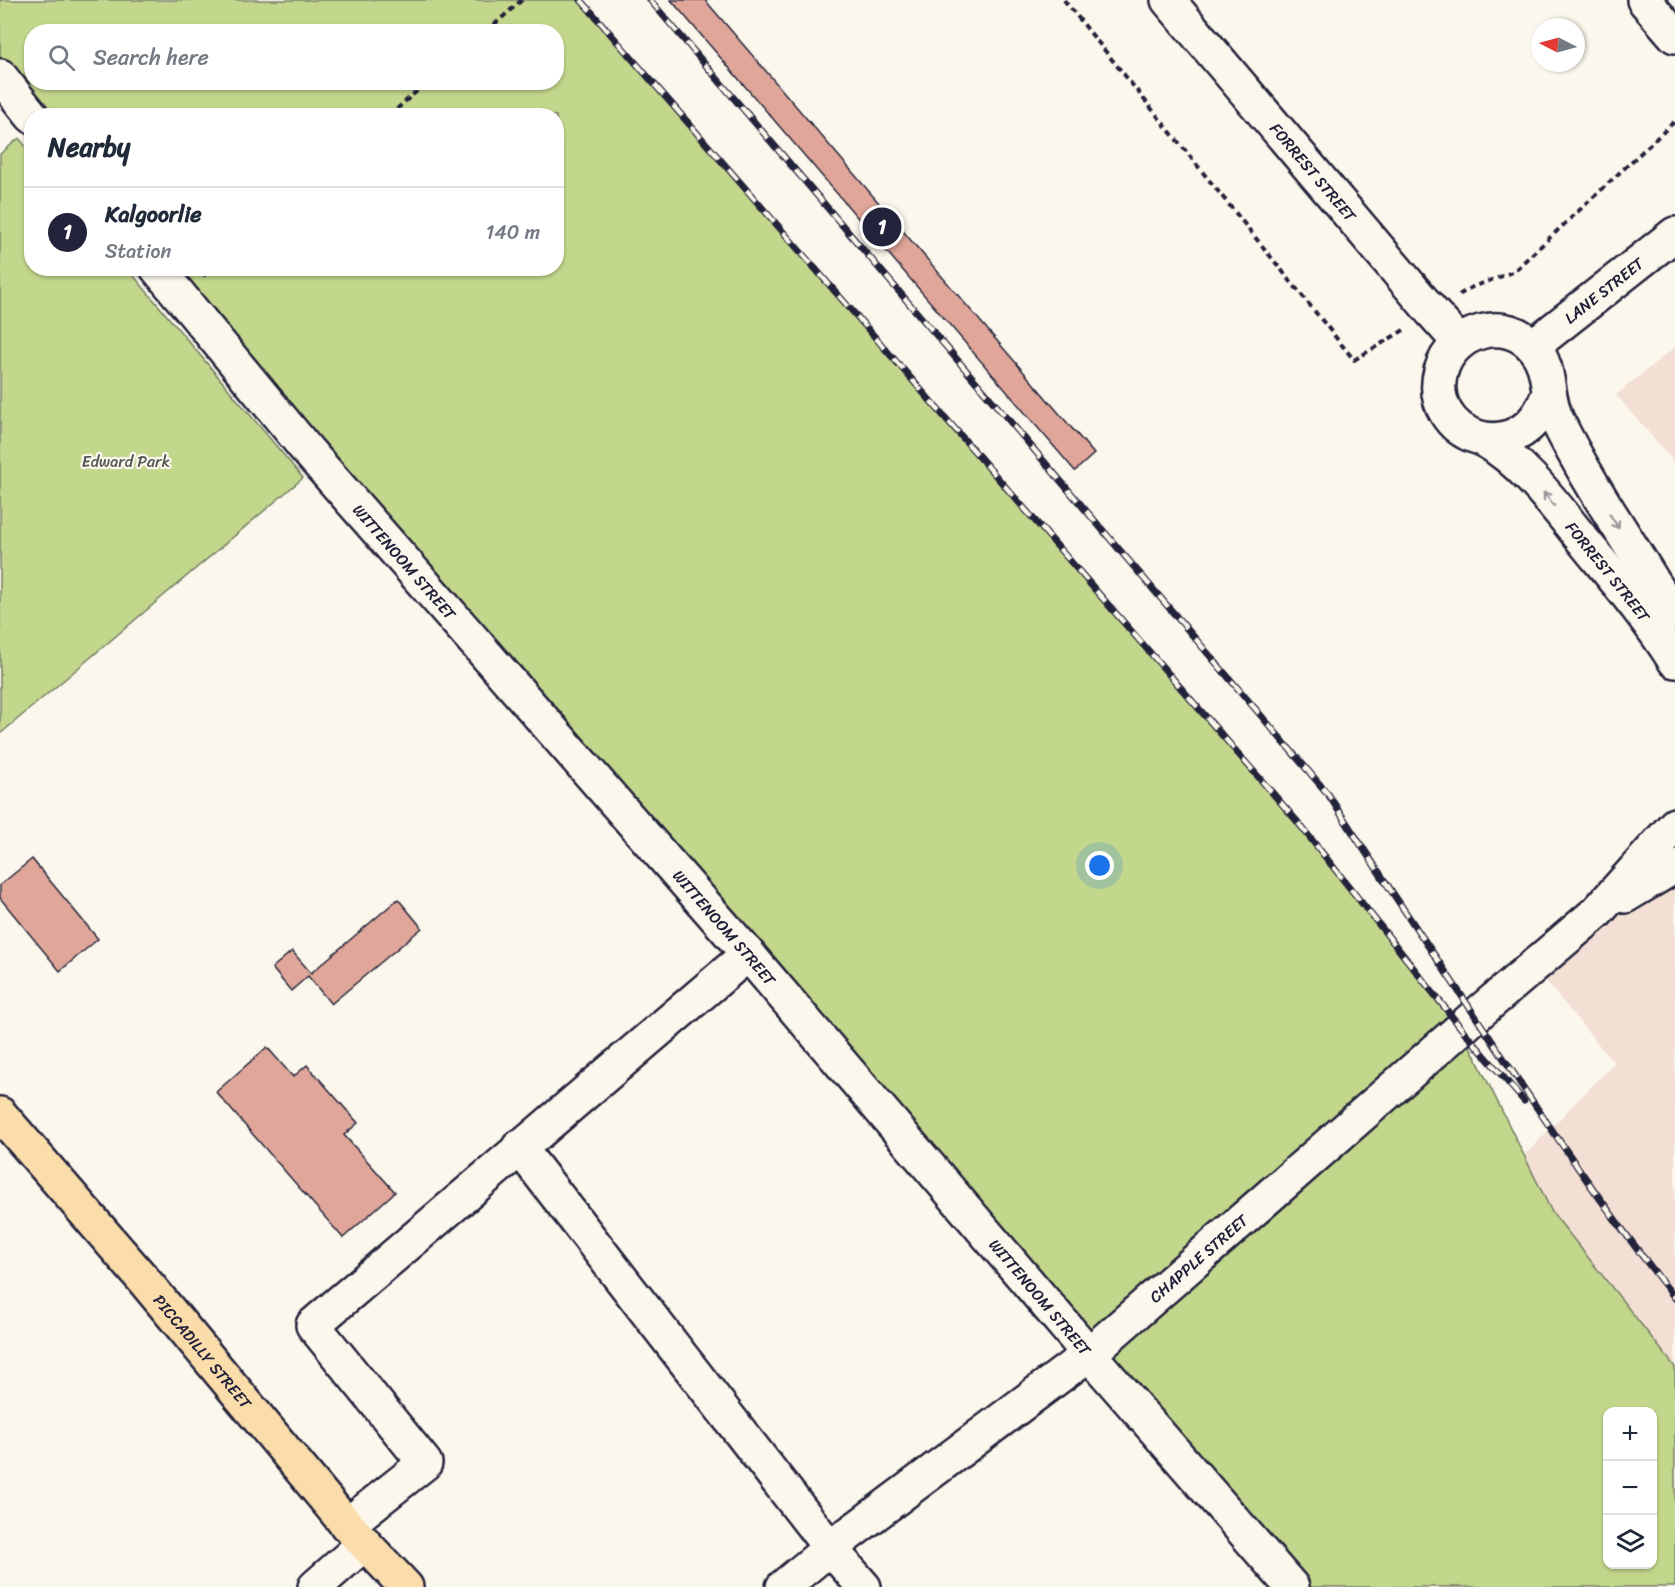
<!DOCTYPE html>
<meta charset="utf-8">
<style>
:root{--surface:#fff;--page:#f2f2f3;--text:#1f2937;--muted:#747a83;--line:#e0e1e3;--accent:#22223b}
body{margin:0;font-family:Sriracha,sans-serif;background:var(--page);color:var(--text)}
.controls{position:absolute;right:18px;bottom:18px;display:grid;overflow:hidden;border-radius:12px;box-shadow:0 2px 4px #0004}
.controls button{width:54px;height:54px;display:grid;place-items:center;padding:0;border:0;border-bottom:2px solid var(--line);background:var(--surface);color:var(--text);font:30px sans-serif}
.compass{position:absolute;left:1531px;top:18px;width:54px;height:54px;border-radius:50%;background:var(--surface);box-shadow:0 2px 4px #0004;rotate:276deg}
.you{position:absolute;left:1100px;top:866px;width:21px;height:21px;margin:-15px;border:4px solid #fff;border-radius:50%;background:#1a73e8;box-shadow:0 0 0 9px #1a73e833}
.badge{display:grid;place-items:center;width:39px;height:39px;border-radius:50%;background:var(--accent);color:#fff;font-size:20px;font-weight:700}
.pin{position:absolute;translate:-50% -50%;border:3px solid #fff;box-shadow:0 2px 6px #0006}
.list{margin:0;padding:0;list-style:none}
h2{display:flex;justify-content:space-between;align-items:center;height:78px;margin:0;padding:0 24px;font-size:26px}
h2 small{font-size:20px;font-weight:400;color:var(--muted)}
.list li{display:grid;grid-template-columns:39px 1fr auto;gap:18px;align-items:center;box-sizing:border-box;height:90px;padding:0 24px;border-top:2px solid var(--line)}
.list b{display:block;font-size:22px;white-space:nowrap}
.list p{margin:0;font-size:20px;white-space:nowrap;color:var(--muted)}
.list em{font-size:20px;font-style:normal;color:var(--muted)}
.icon{flex:none;width:33px;height:33px;fill:none;stroke:currentColor;stroke-width:2;stroke-linecap:round;stroke-linejoin:round}
.map{position:relative;flex:none;width:1675px;height:1587px;overflow:hidden}
.search{position:absolute;background:var(--surface);box-shadow:0 2px 4px #0004;left:24px;top:24px;width:540px;height:66px;display:flex;align-items:center;gap:15px;box-sizing:border-box;padding:0 21px;border-radius:24px;color:var(--muted);font-size:22px}
.panel{position:absolute;background:var(--surface);box-shadow:0 2px 4px #0004;left:24px;top:108px;width:540px;height:168px;border-radius:24px}
.map>svg:first-child{display:block}
.built{fill:#f3dfd3}
.green{fill:#c3d78c;stroke:#727c64;stroke-width:1.5;fill-rule:evenodd}
.building{fill:#dfa699;stroke:#22223b;stroke-width:1.5}
.lines{fill:none;stroke-linecap:round;stroke-linejoin:round}
.minor-casing{stroke:#22223b;stroke-width:38}
.major-casing{stroke:#22223b;stroke-width:38}
.path{stroke:#22223b;stroke-width:4;stroke-dasharray:6 4.5;stroke-linecap:butt}
.minor{stroke:#fbf7ec;stroke-width:33}
.major{stroke:#faddab;stroke-width:33}
.rail-casing{stroke:#22223b;stroke-width:7}
.rail{stroke:#fbf7ec;stroke-width:4.5;stroke-dasharray:14;stroke-linecap:butt}
.oneway{stroke:#99979c}
.labels{text-anchor:middle;dominant-baseline:central;stroke-width:4.5;stroke-linejoin:round;paint-order:stroke}
.street-label{font-size:16px;fill:#22223b;stroke:#fbf7ec}
.park-label{font-size:16px;fill:#525853;stroke:#fbf7ec}
</style>
<div class="map">
<svg width="1675" height="1587" viewBox="0 0 1675 1587">
<rect width="100%" height="100%" fill="#fbf7ec"/>
<filter id="ink" filterUnits="userSpaceOnUse"><feTurbulence type="fractalNoise" baseFrequency=".0167" numOctaves="2"/><feDisplacementMap in="SourceGraphic" scale="12" xChannelSelector="R" yChannelSelector="G"/><feConvolveMatrix kernelMatrix="1 2 1 2 8 2 1 2 1" color-interpolation-filters="sRGB"/></filter>
<g filter="url(#ink)">
<g class="built">
<polygon points="1675,347 1675,463 1616,395"/>
<polygon points="1675,847 1675,1475 1652,1412 1484,1197 1614,1063 1533,966"/>
</g>
<g class="green">
<path d="M 0,0 L 581,0 L 1296,820 L 1461,1028 L 1552,1212 L 1675,1367 L 1675,1587 L 1290,1587 L 157,269 L 556,268 L 556,116 L 32,115 L 0,76 ZM 32,32 L 556,32 L 556,82 L 32,82 ZM 1608,1412 L 1652,1412 L 1652,1564 L 1608,1564 Z"/>
<polygon points="19,138 31,153 32,268 128,269 303,478 0,734 0,154"/>
</g>
<g class="building">
<polygon points="671,0 705,0 1094,454 1075,471"/>
<polygon points="32,859 98,939 60,971 0,898 0,885"/>
<polygon points="398,899 422,928 331,1004 308,976 291,991 272,968 292,951 311,973"/>
<polygon points="267,1047 293,1077 307,1065 358,1123 344,1135 395,1192 343,1238 216,1092"/>
</g>
<g class="lines">
<defs>
<g id="minor">
<path id="s1" d="M 1168,0 L 1432,312 L 1459,342"/>
<polyline points="1644,0 1675,36"/>
<polyline points="0,76 32,116"/>
<path id="s2" d="M 157,268 L 307,450 L 748,954 L 1089,1354 L 1292,1587"/>
<path id="s3" d="M 1533,346 L 1675,234"/>
<path d="M 1548,395 C 1519,475 1423,435 1441,371 C 1452,331 1506,314 1534,348 C 1552,369 1545,395 1557,420 C 1580,467 1609,512 1637,556 C 1649,575 1660,596 1675,613"/>
<path id="s4" d="M 1483,439 C 1526,464 1555,506 1586,544 C 1617,582 1648,618 1675,661"/>
<polyline points="1625,896 1675,866"/>
<polyline points="519,1147 830,1548 864,1587"/>
<polyline points="347,1525 425,1463 313,1325 748,954"/>
<polyline points="315,1587 365,1543"/>
<path id="s5" d="M 783,1587 L 830,1548 L 1089,1354 L 1475,1016 L 1597,912 L 1675,825"/>
</g>
<g id="major">
<path id="s6" d="M 0,1114 L 142,1278 L 347,1525 L 406,1587"/>
</g>
</defs>
<use href="#minor" class="minor-casing"/>
<use href="#major" class="major-casing"/>
<g class="path">
<polyline points="1064,0 1354,360 1404,330"/>
<polyline points="486,32 522,0"/>
<polyline points="389,116 427,82"/>
<polyline points="203,276 212,268"/>
<polyline points="1459,295 1470,288 1513,272 1675,121"/>
</g>
<use href="#minor" class="minor"/>
<use href="#major" class="major"/>
<defs>
<g id="rail">
<polyline points="581,0 1296,820 1461,1028 1524,1101"/>
<path d="M 650,0 L 1328,794 C 1379,874 1433,953 1486,1032 C 1546,1122 1607,1213 1675,1298"/>
</g>
</defs>
<use href="#rail" class="rail-casing"/>
<use href="#rail" class="rail"/>
</g>
<defs><path id="oneway-shaft" d="M-6 0H5M1.5-3L5.5 0L1.5 3" fill="none" stroke-width="1.6" stroke-linecap="round" stroke-linejoin="round" transform="scale(1.5)"/></defs>
<g class="oneway">
<use href="#oneway-shaft" transform="translate(1549 499) rotate(-129)"/>
<use href="#oneway-shaft" transform="translate(1614 521) rotate(57)"/>
</g>
</g>
<g class="labels">
<g class="street-label">
<text stroke="none"><textPath href="#s1" startOffset="225">FORREST STREET</textPath></text>
<text stroke="none"><textPath href="#s3" startOffset="90">LANE STREET</textPath></text>
<text stroke="none"><textPath href="#s2" startOffset="384">WITTENOOM STREET</textPath></text>
<text stroke="none"><textPath href="#s4" startOffset="183">FORREST STREET</textPath></text>
<text stroke="none"><textPath href="#s2" startOffset="870">WITTENOOM STREET</textPath></text>
<text stroke="none"><textPath href="#s5" startOffset="530">CHAPPLE STREET</textPath></text>
<text stroke="none"><textPath href="#s2" startOffset="1356">WITTENOOM STREET</textPath></text>
<text stroke="none"><textPath href="#s6" startOffset="312">PICCADILLY STREET</textPath></text>
</g>
<g class="park-label">
<text x="126" y="461">Edward Park</text>
</g>
</g>
</svg>
<div class="controls">
<button>+</button>
<button>−</button>
<button><svg class="icon" aria-label="layers" viewBox="0 0 24 24"><path d="M12 4l9 5-9 5-9-5zM3 14l9 5 9-5"/></svg></button>
</div>
<svg class="compass" viewBox="-18 -18 36 36"><path d="M0-13l5 13h-10z" fill="#e53935"/><path d="M0 13l5-13h-10z" fill="#747a83"/></svg>
<div class="you"></div>
<div class="pin badge" style="left:882px;top:227px">1</div>
<div class="search"><svg class="icon" aria-label="search" viewBox="0 0 24 24"><circle cx="10" cy="10" r="6"/><path d="M15 15l6 6"/></svg>Search here</div>
<section class="panel">
<h2>Nearby<small></small></h2>
<ul class="list">
<li><span class="badge">1</span><div><b>Kalgoorlie</b><p>Station</p></div><em>140 m</em></li>
</ul>
</section>
</div>
